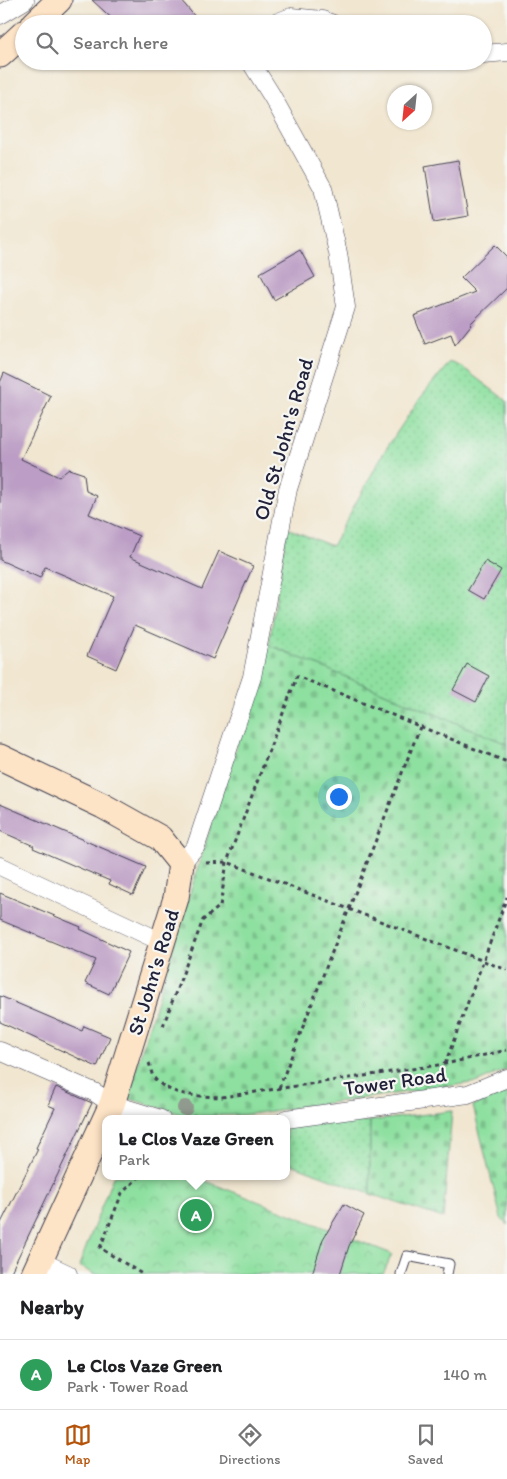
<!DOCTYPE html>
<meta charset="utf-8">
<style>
:root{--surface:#fff;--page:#f6f6f6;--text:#202124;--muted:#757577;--line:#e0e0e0;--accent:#b45309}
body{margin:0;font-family:Itim,sans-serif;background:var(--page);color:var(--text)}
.compass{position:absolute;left:387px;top:85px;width:45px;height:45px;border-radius:50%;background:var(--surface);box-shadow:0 1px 4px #0004;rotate:207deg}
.you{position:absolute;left:338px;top:796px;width:18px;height:18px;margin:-12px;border:4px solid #fff;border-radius:50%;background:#1a73e8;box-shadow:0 0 0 8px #1a73e833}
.badge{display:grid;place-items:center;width:32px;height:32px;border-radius:50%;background:var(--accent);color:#fff;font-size:16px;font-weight:700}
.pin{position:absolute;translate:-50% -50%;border:2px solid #fff;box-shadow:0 1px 5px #0006}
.popup{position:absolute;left:102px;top:1115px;width:188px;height:65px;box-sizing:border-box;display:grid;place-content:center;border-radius:10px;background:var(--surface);filter:drop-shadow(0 1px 4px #0005);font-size:16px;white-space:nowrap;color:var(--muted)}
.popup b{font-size:19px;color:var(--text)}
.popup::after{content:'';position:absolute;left:50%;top:100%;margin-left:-10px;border:10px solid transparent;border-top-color:var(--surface)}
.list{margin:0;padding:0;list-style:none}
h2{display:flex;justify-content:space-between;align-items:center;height:65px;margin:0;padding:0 20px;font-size:21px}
h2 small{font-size:16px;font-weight:400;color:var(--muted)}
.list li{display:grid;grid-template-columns:32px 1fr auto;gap:15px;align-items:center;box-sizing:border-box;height:70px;padding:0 20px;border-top:1px solid var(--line)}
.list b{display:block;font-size:19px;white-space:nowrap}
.list p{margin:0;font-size:16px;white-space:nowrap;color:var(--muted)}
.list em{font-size:16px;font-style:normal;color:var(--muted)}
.icon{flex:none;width:28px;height:28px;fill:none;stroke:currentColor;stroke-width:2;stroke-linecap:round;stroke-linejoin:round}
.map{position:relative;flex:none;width:507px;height:1274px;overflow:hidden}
.search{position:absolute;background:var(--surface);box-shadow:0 1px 4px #0004;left:15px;right:15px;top:15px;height:55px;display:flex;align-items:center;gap:12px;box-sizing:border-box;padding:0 18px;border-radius:28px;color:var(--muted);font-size:19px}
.sheet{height:135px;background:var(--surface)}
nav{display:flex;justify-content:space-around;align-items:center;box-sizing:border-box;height:70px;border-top:1px solid var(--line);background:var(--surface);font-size:14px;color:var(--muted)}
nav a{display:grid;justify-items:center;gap:2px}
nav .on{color:var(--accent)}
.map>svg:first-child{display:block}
.grass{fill:url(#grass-dots);stroke:#58816e}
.cemetery{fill:url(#cemetery-stones);stroke:#58816e}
.park{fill:url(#park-crowns);stroke:#58816e}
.building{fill:#bc9dc5}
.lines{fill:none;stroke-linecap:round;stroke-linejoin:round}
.service-casing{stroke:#413f51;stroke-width:11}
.minor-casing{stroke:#413f51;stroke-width:19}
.secondary-casing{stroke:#413f51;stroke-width:27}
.path{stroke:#413f51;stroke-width:3;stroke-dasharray:4 4;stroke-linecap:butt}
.service{stroke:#fff;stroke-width:9}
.minor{stroke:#fff;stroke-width:18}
.secondary{stroke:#fee4c6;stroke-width:25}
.tree{fill:#919a8f}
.labels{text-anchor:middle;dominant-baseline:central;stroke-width:4.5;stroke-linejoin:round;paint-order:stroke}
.street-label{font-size:21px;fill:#22223b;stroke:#f6f6f2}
</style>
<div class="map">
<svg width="507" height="1274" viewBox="0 0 507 1274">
<defs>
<pattern id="grass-dots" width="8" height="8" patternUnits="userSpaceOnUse" patternTransform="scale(1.25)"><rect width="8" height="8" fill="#8ee0a0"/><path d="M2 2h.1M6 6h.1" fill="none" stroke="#7ac08b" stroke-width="1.8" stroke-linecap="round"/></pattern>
<pattern id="cemetery-stones" width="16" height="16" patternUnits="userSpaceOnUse" patternTransform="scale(1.25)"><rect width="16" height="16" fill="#8ee0a0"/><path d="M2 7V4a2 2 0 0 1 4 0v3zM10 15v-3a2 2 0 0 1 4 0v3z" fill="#7ac08b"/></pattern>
<pattern id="park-crowns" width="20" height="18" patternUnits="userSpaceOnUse" patternTransform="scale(1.25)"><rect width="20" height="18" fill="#8ee0a0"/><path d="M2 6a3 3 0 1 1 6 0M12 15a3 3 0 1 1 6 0" fill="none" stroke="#7ac08b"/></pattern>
</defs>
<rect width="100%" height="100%" fill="#f6f6f2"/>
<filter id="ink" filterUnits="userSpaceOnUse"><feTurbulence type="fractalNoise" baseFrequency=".02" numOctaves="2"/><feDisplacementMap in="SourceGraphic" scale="10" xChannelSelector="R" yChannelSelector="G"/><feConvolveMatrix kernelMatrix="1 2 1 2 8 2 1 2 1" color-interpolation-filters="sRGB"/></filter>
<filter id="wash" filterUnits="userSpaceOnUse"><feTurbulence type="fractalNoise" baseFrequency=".0096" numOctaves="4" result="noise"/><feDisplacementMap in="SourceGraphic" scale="20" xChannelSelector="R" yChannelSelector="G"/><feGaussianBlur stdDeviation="1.12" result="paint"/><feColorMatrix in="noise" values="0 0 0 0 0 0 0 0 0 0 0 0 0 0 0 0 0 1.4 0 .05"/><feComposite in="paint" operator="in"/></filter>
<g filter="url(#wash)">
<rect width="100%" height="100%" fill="#f1e6d0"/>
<g class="grass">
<polygon points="450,362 462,367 507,401 507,744 269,645 287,528 332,546 384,452 418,401"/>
<polygon points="370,1121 370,1194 286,1162 286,1125"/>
</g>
<g class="cemetery">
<polygon points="269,645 507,744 507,1069 478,1082 243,1115 187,1116 127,1098 202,854"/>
<polygon points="507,1092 507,1225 501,1218 473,1106"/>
<polygon points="452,1111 443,1218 370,1194 370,1121"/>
</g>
<polygon class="park" points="115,1176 193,1176 392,1254 383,1274 94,1274 79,1266 112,1179"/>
<g id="blocks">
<g class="building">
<polygon points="92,0 181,0 201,24 118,24"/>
<polygon points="458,160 468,216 434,222 425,166"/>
<polygon points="495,245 507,257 507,288 470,324 471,325 455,345 451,334 425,344 414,316 475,292 461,278"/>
<polygon points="300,250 315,277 274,300 260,273"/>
<polygon points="4,373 51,396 21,459 59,477 69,469 84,474 86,491 97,496 89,514 139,536 130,557 202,589 219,551 253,566 213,659 135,625 116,669 87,656 113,596 45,567 40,578 0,560 0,383"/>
<polygon points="485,561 501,570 484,599 468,590"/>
<polygon points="467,664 489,676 476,702 453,690"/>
<polygon points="0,804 146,867 133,895 109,884 110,881 33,848 34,846 0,831"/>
<polygon points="0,893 81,927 80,929 129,952 109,994 85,983 96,960 0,920"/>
<polygon points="0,996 82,1031 84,1026 110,1037 97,1067 0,1022"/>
<polygon points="56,1087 92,1103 10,1274 0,1274 0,1225 38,1149 36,1148 55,1108 48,1105"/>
<polygon points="344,1204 364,1215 349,1246 340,1274 312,1274 323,1239"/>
</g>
</g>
</g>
<g filter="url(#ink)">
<use href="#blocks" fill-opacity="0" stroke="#413f51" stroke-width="1"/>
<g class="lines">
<defs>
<polyline id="service" points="401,1274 407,1256 449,1264 447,1274"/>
<g id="minor">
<polyline points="0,15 25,0"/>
<polyline points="273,24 291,17 322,20 333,24"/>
<polyline points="483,54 507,52"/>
<polyline points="181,864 196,846 252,677 288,489 346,307 338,253 323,188 272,96 252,64 253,61"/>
<polyline points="0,866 162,942"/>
<polyline points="0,1051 94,1092 112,1104 161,1119"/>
<polyline points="286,1119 468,1094 507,1078"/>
<polyline points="40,1261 68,1274"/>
</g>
<g id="secondary">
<polyline points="34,24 59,0"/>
<polyline points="0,55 24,33"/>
<polyline points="0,757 103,806 160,838 181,864 176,898 112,1104 34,1274"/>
</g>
</defs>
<use href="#service" class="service-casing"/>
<use href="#minor" class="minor-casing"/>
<use href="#secondary" class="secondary-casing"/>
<g class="path">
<polyline points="206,863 227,862 507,970"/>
<polyline points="163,1026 203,920 220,906 227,862 297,676 507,762"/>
<path d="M 149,1063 C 151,1067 151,1074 154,1078 C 171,1097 199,1096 222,1097 L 445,1064 L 507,1050"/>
<polyline points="445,1064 507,897"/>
<polyline points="279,1088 420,727"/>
<polyline points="140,1176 122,1193 100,1248 142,1274"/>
</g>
<use href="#service" class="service"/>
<use href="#minor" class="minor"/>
<use href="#secondary" class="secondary"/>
</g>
<circle class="tree" cx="185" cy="1108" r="8"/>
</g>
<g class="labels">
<g class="street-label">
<text transform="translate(283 439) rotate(-74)">Old St John's Road</text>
<text transform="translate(153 972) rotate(-73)">St John's Road</text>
<text transform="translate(395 1081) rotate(-8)">Tower Road</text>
</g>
</g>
</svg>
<svg class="compass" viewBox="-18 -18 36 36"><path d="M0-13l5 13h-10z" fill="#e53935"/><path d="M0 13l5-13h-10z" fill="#757577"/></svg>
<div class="you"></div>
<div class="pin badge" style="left:196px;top:1215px;background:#2e9e5b">A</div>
<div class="popup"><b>Le Clos Vaze Green</b>Park</div>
<div class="search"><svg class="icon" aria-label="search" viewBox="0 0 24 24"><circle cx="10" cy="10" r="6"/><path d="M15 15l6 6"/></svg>Search here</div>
</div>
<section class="sheet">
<h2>Nearby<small></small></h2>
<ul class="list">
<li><span class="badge" style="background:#2e9e5b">A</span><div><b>Le Clos Vaze Green</b><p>Park · Tower Road</p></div><em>140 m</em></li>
</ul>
</section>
<nav>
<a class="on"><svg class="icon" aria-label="map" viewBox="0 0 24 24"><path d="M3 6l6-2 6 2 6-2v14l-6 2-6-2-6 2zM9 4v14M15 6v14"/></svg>Map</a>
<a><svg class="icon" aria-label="directions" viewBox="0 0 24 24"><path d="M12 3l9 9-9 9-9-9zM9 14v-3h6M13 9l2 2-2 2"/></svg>Directions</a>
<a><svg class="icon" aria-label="saved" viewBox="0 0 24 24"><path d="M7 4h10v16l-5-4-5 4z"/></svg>Saved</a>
</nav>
